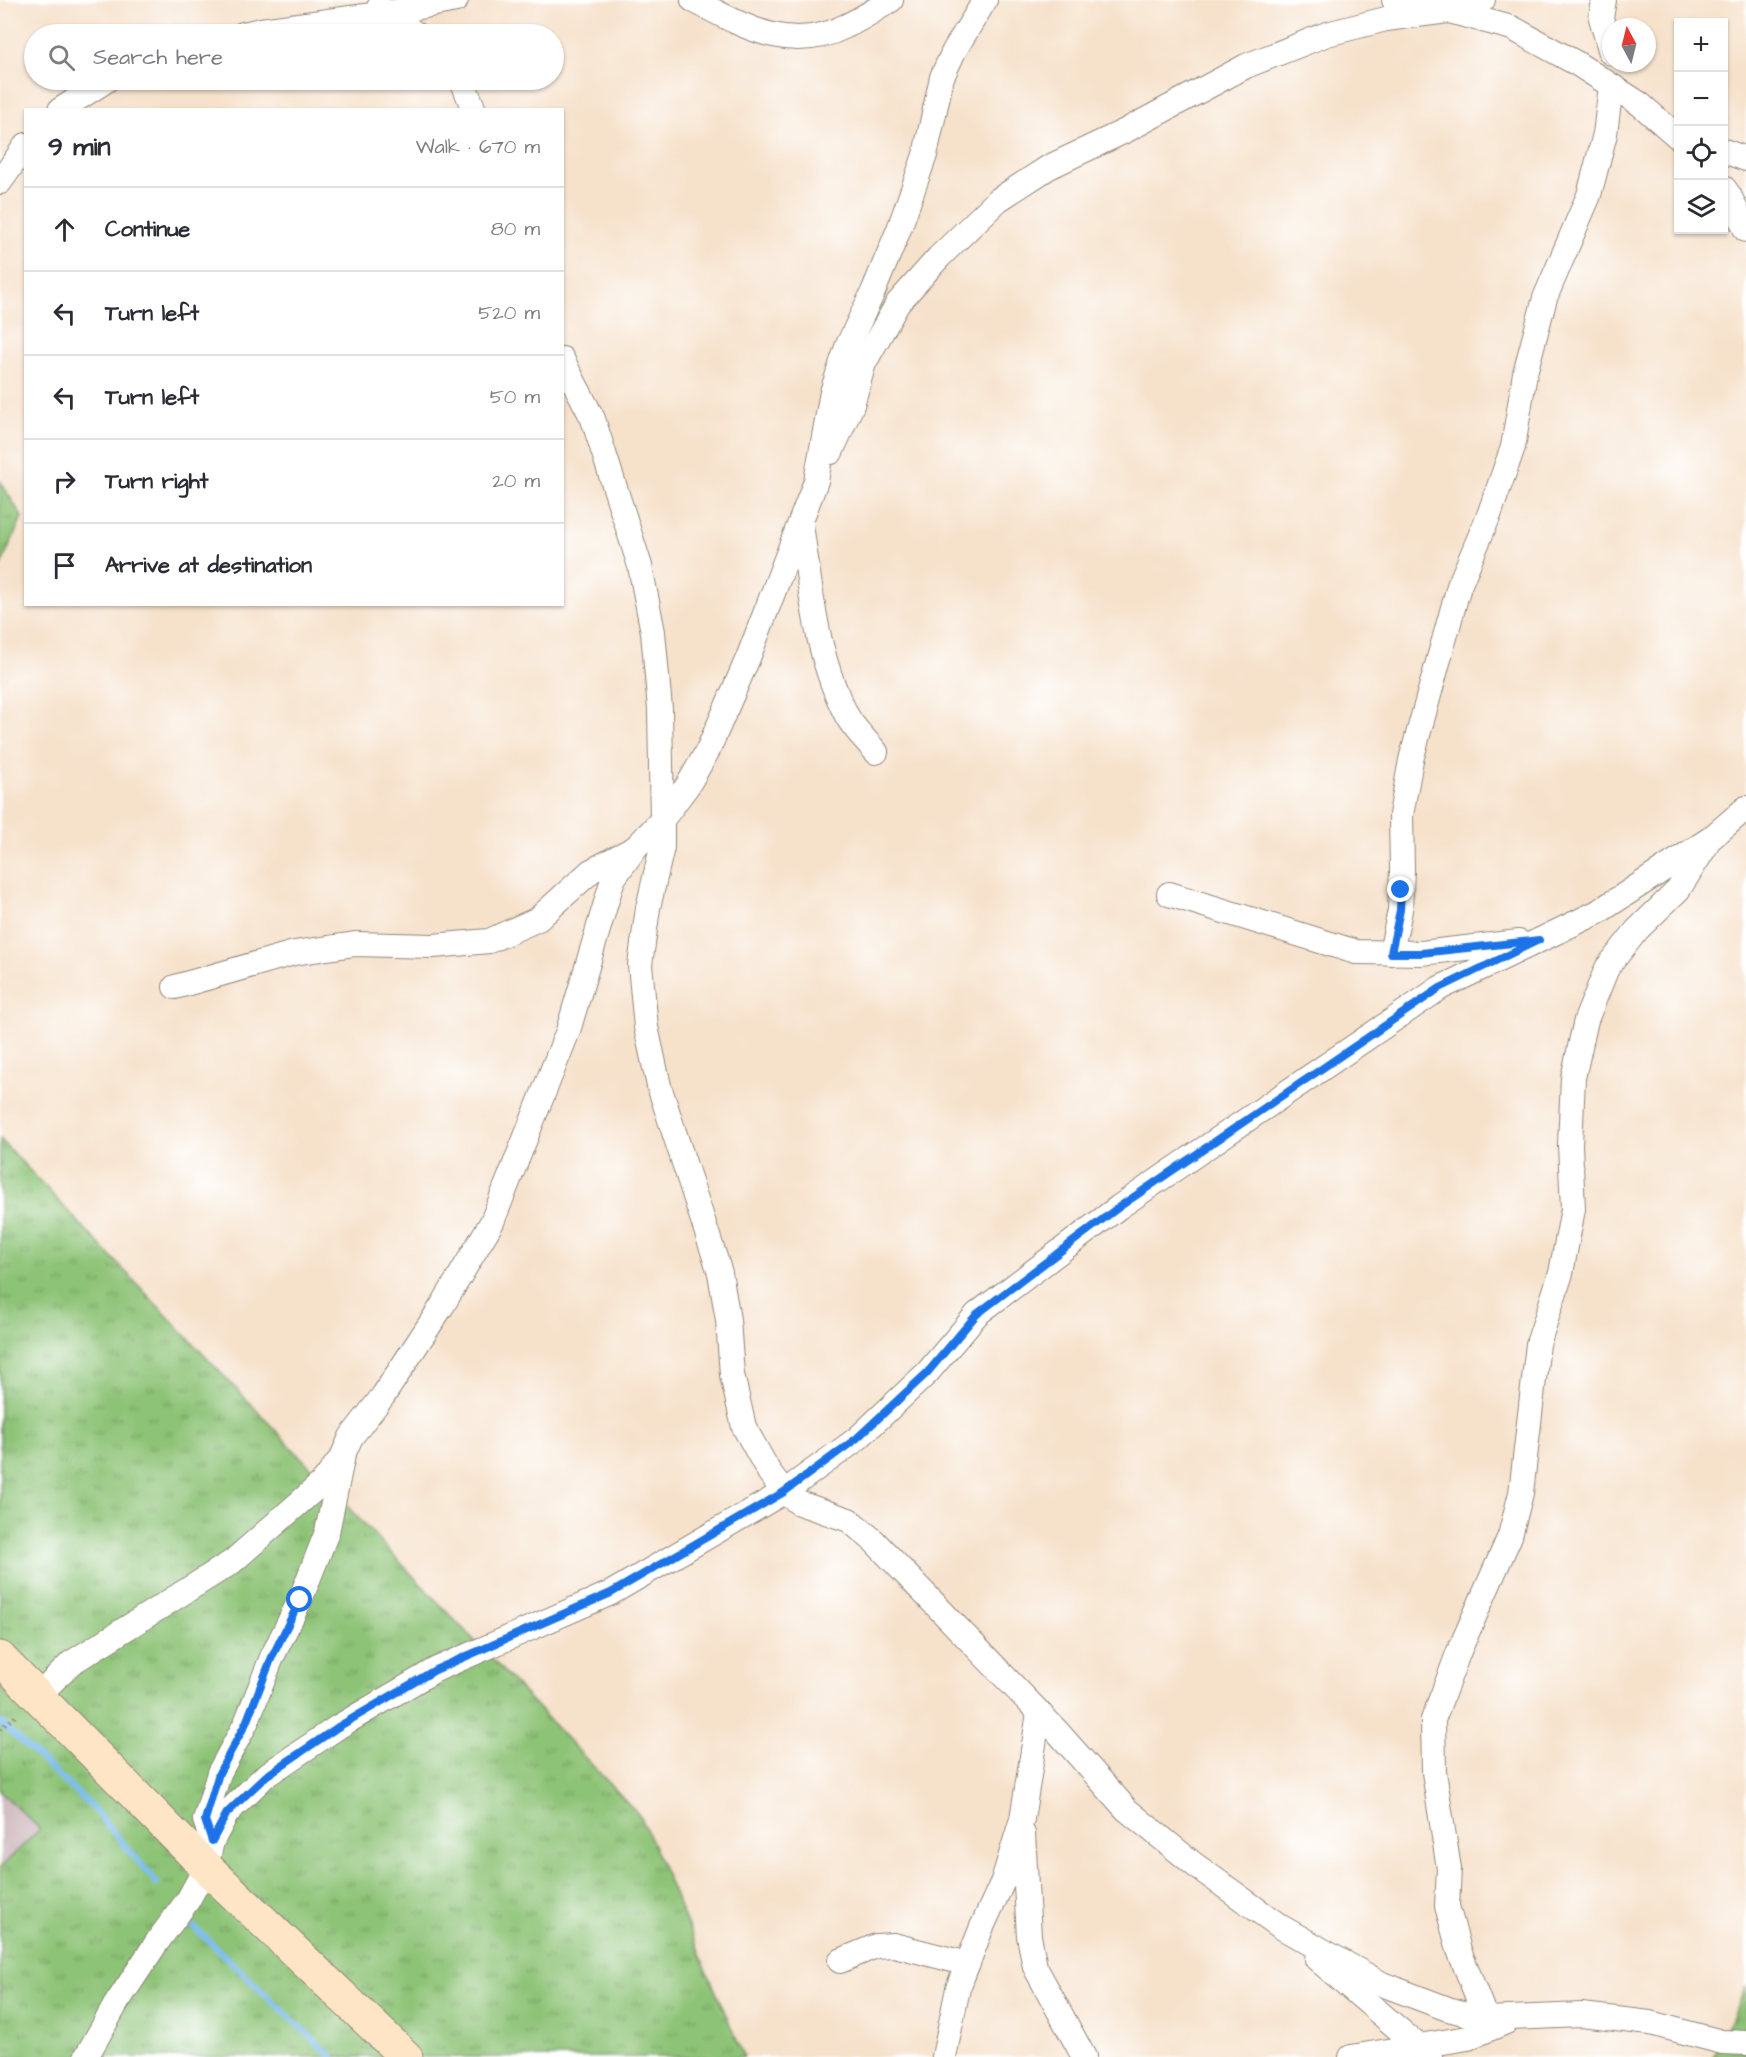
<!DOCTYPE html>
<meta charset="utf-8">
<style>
:root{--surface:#fff;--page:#f7f7f7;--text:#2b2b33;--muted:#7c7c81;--line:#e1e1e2}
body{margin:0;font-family:"Architects Daughter",sans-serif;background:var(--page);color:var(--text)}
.controls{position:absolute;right:18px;top:18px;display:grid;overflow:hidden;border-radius:0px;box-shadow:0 2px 4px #0004}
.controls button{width:54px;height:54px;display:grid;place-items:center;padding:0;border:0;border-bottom:2px solid var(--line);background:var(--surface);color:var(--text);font:30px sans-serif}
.compass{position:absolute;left:1602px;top:18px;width:54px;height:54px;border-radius:50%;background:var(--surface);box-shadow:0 2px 4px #0004;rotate:353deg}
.stop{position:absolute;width:18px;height:18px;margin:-14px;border:4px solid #1a73e8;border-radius:50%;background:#fff}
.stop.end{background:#1a73e8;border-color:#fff;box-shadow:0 2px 6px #0008}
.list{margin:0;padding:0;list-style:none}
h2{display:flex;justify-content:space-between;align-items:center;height:78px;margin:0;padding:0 24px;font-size:26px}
h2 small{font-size:20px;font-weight:400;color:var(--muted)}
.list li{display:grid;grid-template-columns:39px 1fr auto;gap:18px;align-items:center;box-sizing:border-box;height:84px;padding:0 24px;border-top:2px solid var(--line)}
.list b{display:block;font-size:22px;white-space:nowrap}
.list em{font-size:20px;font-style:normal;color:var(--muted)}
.icon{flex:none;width:33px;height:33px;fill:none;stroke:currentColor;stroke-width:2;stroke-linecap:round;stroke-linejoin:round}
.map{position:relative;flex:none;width:1746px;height:2057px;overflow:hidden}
.search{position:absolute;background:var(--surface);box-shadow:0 2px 4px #0004;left:24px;top:24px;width:540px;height:66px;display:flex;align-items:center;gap:15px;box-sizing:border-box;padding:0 21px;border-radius:33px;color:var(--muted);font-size:22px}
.panel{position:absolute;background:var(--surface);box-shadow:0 2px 4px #0004;left:24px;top:108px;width:540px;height:498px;border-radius:0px}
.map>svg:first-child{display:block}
.industrial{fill:#d2bec3}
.grass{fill:url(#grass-tufts);stroke:#5c7750;stroke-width:1.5}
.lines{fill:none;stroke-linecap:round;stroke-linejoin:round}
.stream{stroke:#7ebdf2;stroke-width:6}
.minor-casing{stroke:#90867a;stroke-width:26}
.secondary-casing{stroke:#90867a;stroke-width:35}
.path{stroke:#90867a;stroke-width:4;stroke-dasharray:1.5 4.5;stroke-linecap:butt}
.minor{stroke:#fff;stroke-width:24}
.secondary{stroke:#fee5c5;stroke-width:33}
.route{stroke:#1a73e8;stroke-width:8}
</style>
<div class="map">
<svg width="1746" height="2057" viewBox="0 0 1746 2057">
<defs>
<pattern id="grass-tufts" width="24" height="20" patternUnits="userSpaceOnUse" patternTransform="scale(1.5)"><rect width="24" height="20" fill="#8dc376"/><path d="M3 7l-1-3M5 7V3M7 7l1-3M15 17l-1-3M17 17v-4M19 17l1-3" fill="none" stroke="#739f61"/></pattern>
</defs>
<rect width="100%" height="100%" fill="#fff"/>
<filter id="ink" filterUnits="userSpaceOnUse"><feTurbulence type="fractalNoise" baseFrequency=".0167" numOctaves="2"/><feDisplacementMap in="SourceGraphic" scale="12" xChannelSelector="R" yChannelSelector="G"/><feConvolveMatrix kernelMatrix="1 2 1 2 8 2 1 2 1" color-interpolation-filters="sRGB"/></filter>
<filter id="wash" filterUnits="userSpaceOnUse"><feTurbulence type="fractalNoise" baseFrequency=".008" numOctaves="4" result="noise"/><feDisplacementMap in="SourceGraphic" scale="24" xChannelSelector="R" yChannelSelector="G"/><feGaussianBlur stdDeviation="1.35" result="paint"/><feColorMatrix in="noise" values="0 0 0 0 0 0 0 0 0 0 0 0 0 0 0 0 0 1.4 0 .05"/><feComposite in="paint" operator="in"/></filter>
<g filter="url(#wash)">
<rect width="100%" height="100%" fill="#f6e1ca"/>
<polygon class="industrial" points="0,1791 40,1829 0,1868"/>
<g class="grass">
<polygon points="0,481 22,517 0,568"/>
<polygon points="0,1139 641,1817 744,2057 0,2057 0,1868 40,1829 0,1791"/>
<polygon points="1746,1987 1746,2057 1713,2057"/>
</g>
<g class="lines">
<g class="stream">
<polyline points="0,1722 91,1806 157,1883"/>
<polyline points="194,1927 332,2057"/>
</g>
</g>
</g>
<g filter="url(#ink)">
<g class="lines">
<defs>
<g id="minor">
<path d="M 693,0 C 743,26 790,55 846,26 C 862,19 876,9 891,0"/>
<polyline points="1394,0 1423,4 1512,28 1576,63 1640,104 1678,137"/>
<polyline points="1604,0 1601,18 1611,53"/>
<polyline points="379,7 416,34"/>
<polyline points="243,34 261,30 388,13 456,0"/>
<polyline points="462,80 474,110"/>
<polyline points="60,110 107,80"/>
<polyline points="1724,151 1746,159"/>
<polyline points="0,182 26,145"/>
<polyline points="1724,188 1729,195 1746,230"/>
<polyline points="562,359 593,419 640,566 653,632 660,709 662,820 662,847 648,908 640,965 646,1027 659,1086 720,1273 728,1320 732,1375 744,1427 769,1472 784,1492 799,1503 849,1520 874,1541 1055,1729 1127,1810 1195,1865 1281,1927 1382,1984 1448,2009 1486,2019 1582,2015 1650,2023 1722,2042 1746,2043"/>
<polyline points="831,452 852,405 864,363 898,303 939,257 998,200 1049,167 1125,131 1246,66 1327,34 1386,19 1448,11 1483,0"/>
<path d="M 801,525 C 811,589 816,658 847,716 C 854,729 867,741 876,752"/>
<polyline points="1169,894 1356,952 1421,953 1519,942"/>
<polyline points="1391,953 1400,910 1402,870 1401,815 1411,760 1459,586 1489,515 1513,447 1525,373 1545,298 1589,195 1605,134 1611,86"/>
<polyline points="175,987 294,953 355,944 433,946 489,941 538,919 591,871 631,850"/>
<polyline points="38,1696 71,1663 232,1562 324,1481 338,1462"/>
<polyline points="1023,1834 1029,1936 1035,1967 1084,2057"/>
<polyline points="212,1841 205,1820 219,1773 246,1723 272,1657 300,1600 327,1532 343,1455 351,1437 383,1396 442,1306 492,1222 568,1031 613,879 636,847 662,820 688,785 708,750 748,658 816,481 832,392 847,347 873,292 899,229 925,155 942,77 954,51 985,0"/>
<polyline points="1317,1959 1431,2057"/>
<polyline points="840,1961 876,1946 894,1945 968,1964"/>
<polyline points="1486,2019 1459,1950 1447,1906 1449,1869 1434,1772 1433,1720 1459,1651 1510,1536 1521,1493 1538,1344 1561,1273 1573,1209 1570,1145 1573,1078 1586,1020 1607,968 1637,930 1678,890 1706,846"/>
<polyline points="86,2057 116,2004 157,1942 188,1900 206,1867 212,1841 227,1813 265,1776 338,1727 435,1670 611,1593 784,1492 857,1439 927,1373 977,1314 1119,1207 1440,988 1598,912 1710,839 1746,808"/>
<polyline points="944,2057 958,1988 981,1929 1003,1881 1022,1819 1039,1713"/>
<polyline points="1351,2057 1468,2038 1506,2022"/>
</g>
<polyline id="secondary" points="0,1658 206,1867 406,2057"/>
</defs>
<use href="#minor" class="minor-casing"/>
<use href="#secondary" class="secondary-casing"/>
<polyline class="path" points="0,1729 18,1714"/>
<use href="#minor" class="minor"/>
<use href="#secondary" class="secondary"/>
</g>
</g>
<g class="lines" filter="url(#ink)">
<polyline class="route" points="300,1600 272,1657 246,1723 219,1773 205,1820 212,1841 227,1813 266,1776 338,1727 435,1670 611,1593 784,1492 856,1439 927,1373 977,1314 1119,1207 1440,988 1539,940 1421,953 1391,953 1400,910 1401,890"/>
</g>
</svg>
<div class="controls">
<button>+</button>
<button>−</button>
<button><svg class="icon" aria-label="locate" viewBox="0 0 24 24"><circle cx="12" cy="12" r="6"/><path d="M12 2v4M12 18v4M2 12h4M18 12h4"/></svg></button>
<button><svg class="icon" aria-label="layers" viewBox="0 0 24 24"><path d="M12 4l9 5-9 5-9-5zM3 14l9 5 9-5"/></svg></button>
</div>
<svg class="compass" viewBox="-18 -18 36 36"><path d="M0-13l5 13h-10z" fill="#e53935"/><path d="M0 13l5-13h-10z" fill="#7c7c81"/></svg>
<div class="stop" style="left:300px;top:1600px"></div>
<div class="stop end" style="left:1401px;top:890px"></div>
<div class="search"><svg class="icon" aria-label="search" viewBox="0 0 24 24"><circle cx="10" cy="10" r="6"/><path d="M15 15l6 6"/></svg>Search here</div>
<section class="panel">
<h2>9 min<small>Walk · 670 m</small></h2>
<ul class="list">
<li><svg class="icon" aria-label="ahead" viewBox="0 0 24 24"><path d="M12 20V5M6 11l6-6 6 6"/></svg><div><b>Continue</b></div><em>80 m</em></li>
<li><svg class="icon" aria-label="left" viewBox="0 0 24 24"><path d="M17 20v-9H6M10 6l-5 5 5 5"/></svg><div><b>Turn left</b></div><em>520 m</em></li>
<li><svg class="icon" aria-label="left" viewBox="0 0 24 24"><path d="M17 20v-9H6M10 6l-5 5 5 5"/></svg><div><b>Turn left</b></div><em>50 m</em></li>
<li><svg class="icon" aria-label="right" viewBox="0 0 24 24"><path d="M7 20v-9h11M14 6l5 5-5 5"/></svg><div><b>Turn right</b></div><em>20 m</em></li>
<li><svg class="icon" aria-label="arrive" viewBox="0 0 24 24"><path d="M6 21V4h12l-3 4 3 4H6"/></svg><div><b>Arrive at destination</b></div></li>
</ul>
</section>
</div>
